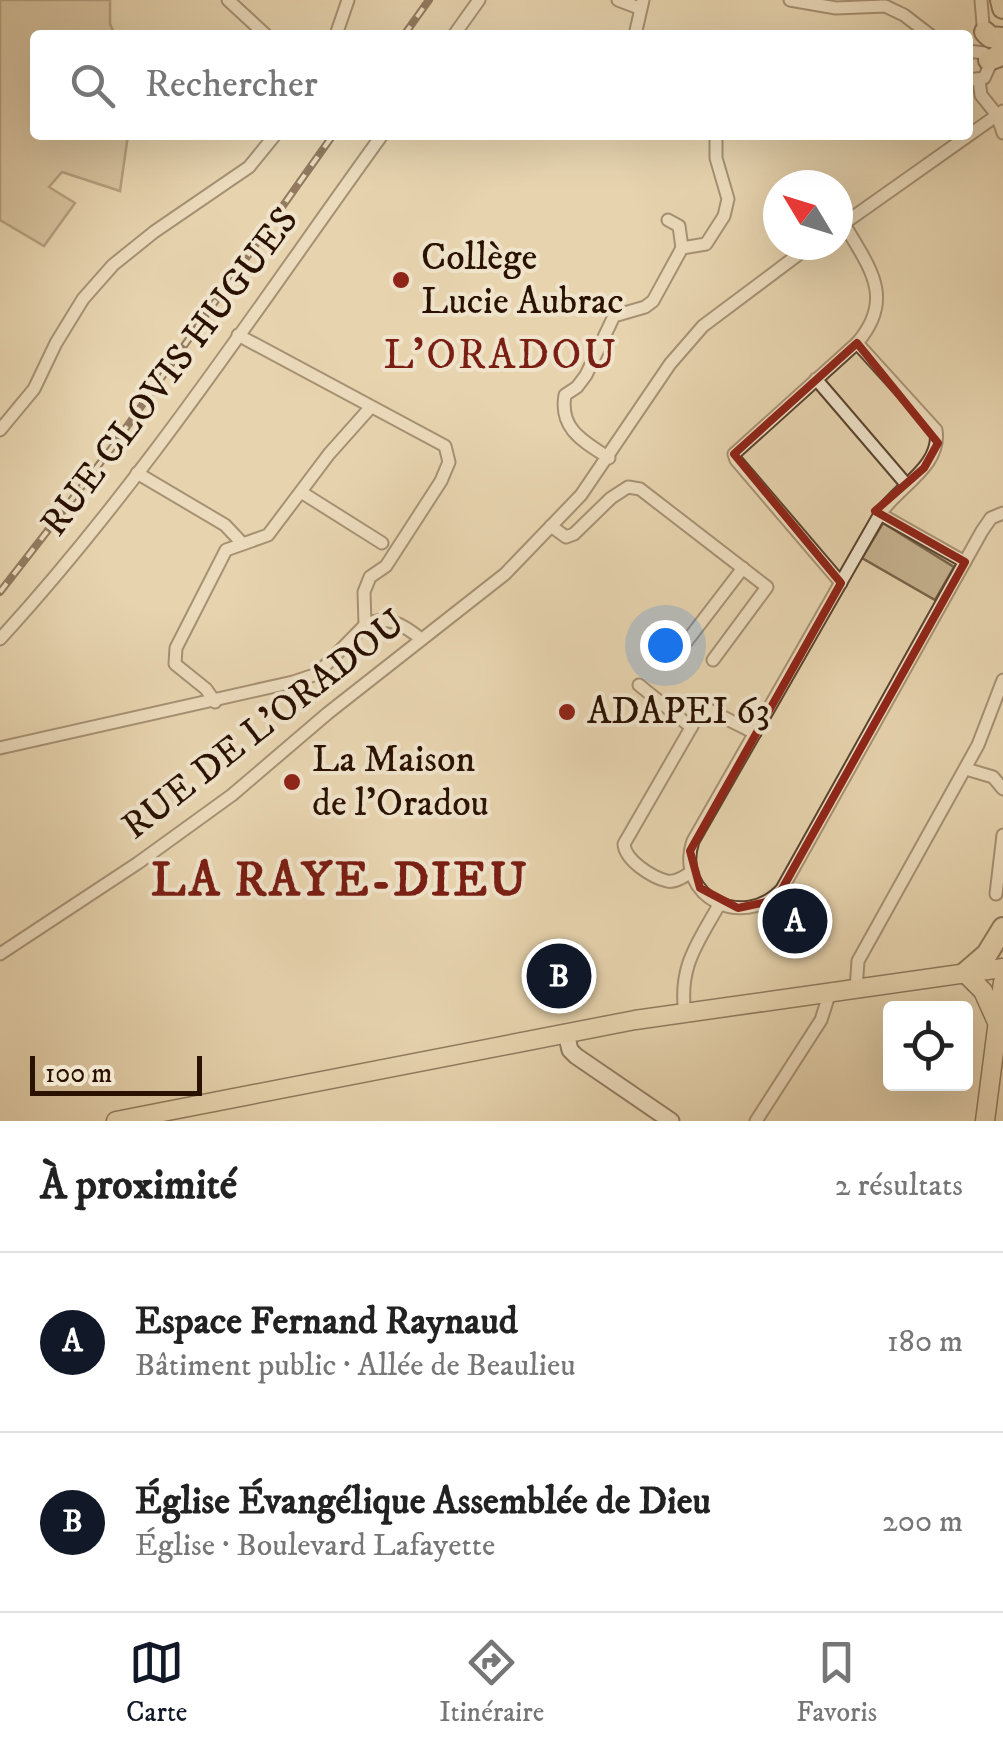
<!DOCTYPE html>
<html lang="fr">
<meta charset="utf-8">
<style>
:root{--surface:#fff;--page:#f6f6f6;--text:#222;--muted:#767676;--line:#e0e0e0;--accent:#111827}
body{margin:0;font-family:"IM FELL DW Pica",serif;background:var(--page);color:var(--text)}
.controls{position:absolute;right:30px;bottom:30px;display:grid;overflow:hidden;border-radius:10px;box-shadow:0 10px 40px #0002}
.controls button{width:90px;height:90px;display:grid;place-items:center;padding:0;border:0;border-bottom:2px solid var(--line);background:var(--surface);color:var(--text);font:50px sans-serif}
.compass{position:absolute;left:763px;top:170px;width:90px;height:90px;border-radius:50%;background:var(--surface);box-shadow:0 10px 40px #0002;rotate:308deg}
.scale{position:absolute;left:30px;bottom:25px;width:172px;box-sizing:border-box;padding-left:10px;border:5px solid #2a1100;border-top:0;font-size:28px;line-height:35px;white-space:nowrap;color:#2a1100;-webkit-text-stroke:8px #efe3cb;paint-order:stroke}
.you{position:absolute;left:665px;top:645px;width:35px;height:35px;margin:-25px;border:8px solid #fff;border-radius:50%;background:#1a73e8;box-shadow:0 0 0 15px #1a73e833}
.badge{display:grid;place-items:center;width:65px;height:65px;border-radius:50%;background:var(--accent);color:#fff;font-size:32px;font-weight:700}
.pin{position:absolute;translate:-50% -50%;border:5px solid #fff;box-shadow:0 2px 10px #0006}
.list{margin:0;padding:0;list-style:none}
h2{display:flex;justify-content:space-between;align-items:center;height:130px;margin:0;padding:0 40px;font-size:42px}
h2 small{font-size:32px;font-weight:400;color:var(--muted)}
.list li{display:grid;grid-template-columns:65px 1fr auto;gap:30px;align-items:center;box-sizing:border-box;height:180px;padding:0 40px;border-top:2px solid var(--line)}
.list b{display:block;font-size:38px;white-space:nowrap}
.list p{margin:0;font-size:32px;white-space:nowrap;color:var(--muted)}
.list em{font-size:32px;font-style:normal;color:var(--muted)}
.icon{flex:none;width:55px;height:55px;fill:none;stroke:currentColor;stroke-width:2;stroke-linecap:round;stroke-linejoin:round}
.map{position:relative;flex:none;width:1003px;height:1121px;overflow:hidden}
.search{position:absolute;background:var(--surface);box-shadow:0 10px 40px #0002;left:30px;right:30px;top:30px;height:110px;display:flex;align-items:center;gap:25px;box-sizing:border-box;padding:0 35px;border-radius:10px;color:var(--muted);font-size:38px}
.sheet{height:490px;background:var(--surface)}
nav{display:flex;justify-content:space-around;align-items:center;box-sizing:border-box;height:140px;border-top:2px solid var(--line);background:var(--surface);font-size:28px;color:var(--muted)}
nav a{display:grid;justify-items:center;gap:5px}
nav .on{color:var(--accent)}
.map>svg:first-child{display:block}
.green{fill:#c7b391;stroke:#786248;stroke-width:2.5}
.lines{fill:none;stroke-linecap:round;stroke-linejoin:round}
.street-casing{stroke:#59422c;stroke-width:15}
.secondary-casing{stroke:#2a1100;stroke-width:19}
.primary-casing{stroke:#2a1100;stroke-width:21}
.highway-casing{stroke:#2a1100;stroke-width:24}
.street{stroke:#efe3cb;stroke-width:11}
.secondary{stroke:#efe3cb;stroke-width:15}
.primary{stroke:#e7d4af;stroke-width:18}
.highway{stroke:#e7d4af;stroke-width:20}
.rail-casing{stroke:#2a1100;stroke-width:8}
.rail{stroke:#efe3cb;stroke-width:4;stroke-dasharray:11;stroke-linecap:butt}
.marked{fill:none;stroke:#8f2418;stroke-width:8;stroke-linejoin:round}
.poi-dot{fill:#8f2418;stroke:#efe3cb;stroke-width:4}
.labels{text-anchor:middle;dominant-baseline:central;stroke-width:8;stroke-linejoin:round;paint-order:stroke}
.poi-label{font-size:38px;fill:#2a1100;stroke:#efe3cb;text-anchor:start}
.street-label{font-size:38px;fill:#2a1100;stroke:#efe3cb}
.quarter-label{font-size:42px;letter-spacing:2.5px;fill:#7a1f14;stroke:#efe3cb}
.district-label{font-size:48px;font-weight:bold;letter-spacing:2.5px;fill:#7a1f14;stroke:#efe3cb}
</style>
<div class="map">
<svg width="1003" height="1121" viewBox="0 0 1003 1121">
<rect width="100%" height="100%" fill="#e7d4af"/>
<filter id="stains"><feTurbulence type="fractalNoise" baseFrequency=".002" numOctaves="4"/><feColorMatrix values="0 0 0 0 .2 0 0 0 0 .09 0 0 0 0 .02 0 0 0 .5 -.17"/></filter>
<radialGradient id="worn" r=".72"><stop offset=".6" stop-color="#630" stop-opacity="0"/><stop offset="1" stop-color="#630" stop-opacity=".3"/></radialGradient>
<g class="green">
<polygon points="0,0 110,0 110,24 115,35 35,35 35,135 128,135 120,191 62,172 49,187 75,203 44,246 0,220"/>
<polygon points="883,523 954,567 935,600 862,558"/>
</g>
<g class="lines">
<defs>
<g id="street">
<polyline points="228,0 266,35"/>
<polyline points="618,0 639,8"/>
<polyline points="790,0 836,8 885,6 904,15 930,35"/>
<polyline points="981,0 984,37"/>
<polyline points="336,35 348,0"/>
<polyline points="454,35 479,0"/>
<polyline points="635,35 643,0"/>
<polyline points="968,51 984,53 990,65 984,78 968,80"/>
<polyline points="979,80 981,95 997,115"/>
<polyline points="997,115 1003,133"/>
<polyline points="668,220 679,226 682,248"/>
<polyline points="839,227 1003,111"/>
<polyline points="238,335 445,446 449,462 441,481 386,566 370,577 364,592 365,625"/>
<path d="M 857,343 L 936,430 C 942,466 898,487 880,514 L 693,841 C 674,897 744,931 782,889 L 982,531 L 991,518 L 1003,513"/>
<polyline points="816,379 906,484"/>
<polyline points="0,430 34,389 56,343 83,299 113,265 154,232 249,167 275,135"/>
<path d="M 609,458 C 583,441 559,429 565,395 L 577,387 L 586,375 L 614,316 L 645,307 L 653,301 L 682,248 L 706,244 L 724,216 L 728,199 L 716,158 L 716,135"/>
<polyline points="137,473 225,525 242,543"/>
<polyline points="301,492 382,543"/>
<polyline points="880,514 965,562"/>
<polyline points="551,526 566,537 574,534 611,498 628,487 640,489 767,587 713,660"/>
<path d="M 841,583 L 736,460 L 734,454 L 857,343 C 896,298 869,267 844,224"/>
<path d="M 0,639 C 142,484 259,305 382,135"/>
<polyline points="687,641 743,568"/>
<polyline points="639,685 691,727"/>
<polyline points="215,702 206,689 175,664 176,648 226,550 268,535 329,454 370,408"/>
<path d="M 0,748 L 293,682 L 317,674 L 365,625 C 387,614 404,625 421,639"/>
<polyline points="966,769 993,777 1003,789"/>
<path d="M 690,873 C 683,877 675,883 667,881 C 651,877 625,860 624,844 L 703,707 L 755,733"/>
<polyline points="996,894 1003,835"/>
<polyline points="0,954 138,863 232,795 328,713 505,574 581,495 670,364 703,326 811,245"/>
<polyline points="856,989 858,961 978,745 1003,680"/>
<path d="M 685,1014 C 678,966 698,943 720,903"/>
<polyline points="756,1121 821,1020 830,992"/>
</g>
<polyline id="secondary" points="566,1033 570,1050 576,1056 671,1121"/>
<g id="primary">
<polyline points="965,973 983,991 996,1020"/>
<polyline points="116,1121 635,1020 1003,968"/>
<polyline points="985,1121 1003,982"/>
</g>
<g id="highway">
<polyline points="1001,0 1003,8"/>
<polyline points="985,32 990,37 1003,38"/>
<polyline points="989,60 997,57 1003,49"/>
<polyline points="965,973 987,954 1003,928"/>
</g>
</defs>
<use href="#street" class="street-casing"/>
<use href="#secondary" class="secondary-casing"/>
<use href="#primary" class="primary-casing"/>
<use href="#highway" class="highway-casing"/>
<use href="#street" class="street"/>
<use href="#secondary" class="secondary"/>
<use href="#primary" class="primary"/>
<use href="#highway" class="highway"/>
<defs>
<g id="rail">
<polyline points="404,35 429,0"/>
<polyline points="0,592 111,449 333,135"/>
</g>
</defs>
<use href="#rail" class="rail-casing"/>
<use href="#rail" class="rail"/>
</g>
<path d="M0 0H1003V1121H0ZM 857,343 L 938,443 L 924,468 L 875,511 L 965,562 L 782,889 L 771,901 L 738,908 L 700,888 L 690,851 L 841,583 L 734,454 Z" fill="#e7d4af" fill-opacity=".55" fill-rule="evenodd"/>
<path class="marked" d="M 857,343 L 938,443 L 924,468 L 875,511 L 965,562 L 782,889 L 771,901 L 738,908 L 700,888 L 690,851 L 841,583 L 734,454 Z"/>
<g class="poi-dot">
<circle cx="401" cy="280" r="10"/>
<circle cx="567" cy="712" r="10"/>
<circle cx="292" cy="782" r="10"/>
</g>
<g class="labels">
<g class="poi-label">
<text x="421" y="258">Collège<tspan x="421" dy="44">Lucie Aubrac</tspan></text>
<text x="587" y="712">ADAPEI 63</text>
<text x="312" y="760">La Maison<tspan x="312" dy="44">de l'Oradou</tspan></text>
</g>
<g class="street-label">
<text transform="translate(170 372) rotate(-53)">RUE CLOVIS HUGUES</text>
<text transform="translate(264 725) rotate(-38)">RUE DE L'ORADOU</text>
</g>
<g class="quarter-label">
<text x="501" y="356">L'ORADOU</text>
</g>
<g class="district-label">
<text x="340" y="881">LA RAYE-DIEU</text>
</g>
</g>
<rect width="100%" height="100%" filter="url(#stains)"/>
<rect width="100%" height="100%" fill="url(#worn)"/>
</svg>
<div class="controls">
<button><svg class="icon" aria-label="locate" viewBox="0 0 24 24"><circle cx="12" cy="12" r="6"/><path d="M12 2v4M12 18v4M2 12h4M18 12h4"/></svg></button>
</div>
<svg class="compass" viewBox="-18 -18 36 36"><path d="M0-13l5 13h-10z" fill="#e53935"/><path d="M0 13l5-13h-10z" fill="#767676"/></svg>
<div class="scale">100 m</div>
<div class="you"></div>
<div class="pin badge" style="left:795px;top:921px">A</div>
<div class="pin badge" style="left:559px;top:976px">B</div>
<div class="search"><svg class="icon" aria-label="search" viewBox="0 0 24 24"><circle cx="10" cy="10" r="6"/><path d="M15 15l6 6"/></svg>Rechercher</div>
</div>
<section class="sheet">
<h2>À proximité<small>2 résultats</small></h2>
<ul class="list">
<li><span class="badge">A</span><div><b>Espace Fernand Raynaud</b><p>Bâtiment public · Allée de Beaulieu</p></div><em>180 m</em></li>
<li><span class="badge">B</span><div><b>Église Évangélique Assemblée de Dieu</b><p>Église · Boulevard Lafayette</p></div><em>200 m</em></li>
</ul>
</section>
<nav>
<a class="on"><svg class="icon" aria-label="map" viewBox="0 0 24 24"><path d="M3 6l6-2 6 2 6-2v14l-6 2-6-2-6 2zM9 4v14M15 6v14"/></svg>Carte</a>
<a><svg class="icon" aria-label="directions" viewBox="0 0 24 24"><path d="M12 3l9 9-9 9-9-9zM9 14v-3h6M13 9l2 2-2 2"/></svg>Itinéraire</a>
<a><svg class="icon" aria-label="saved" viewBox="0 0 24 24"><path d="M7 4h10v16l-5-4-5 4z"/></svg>Favoris</a>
</nav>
